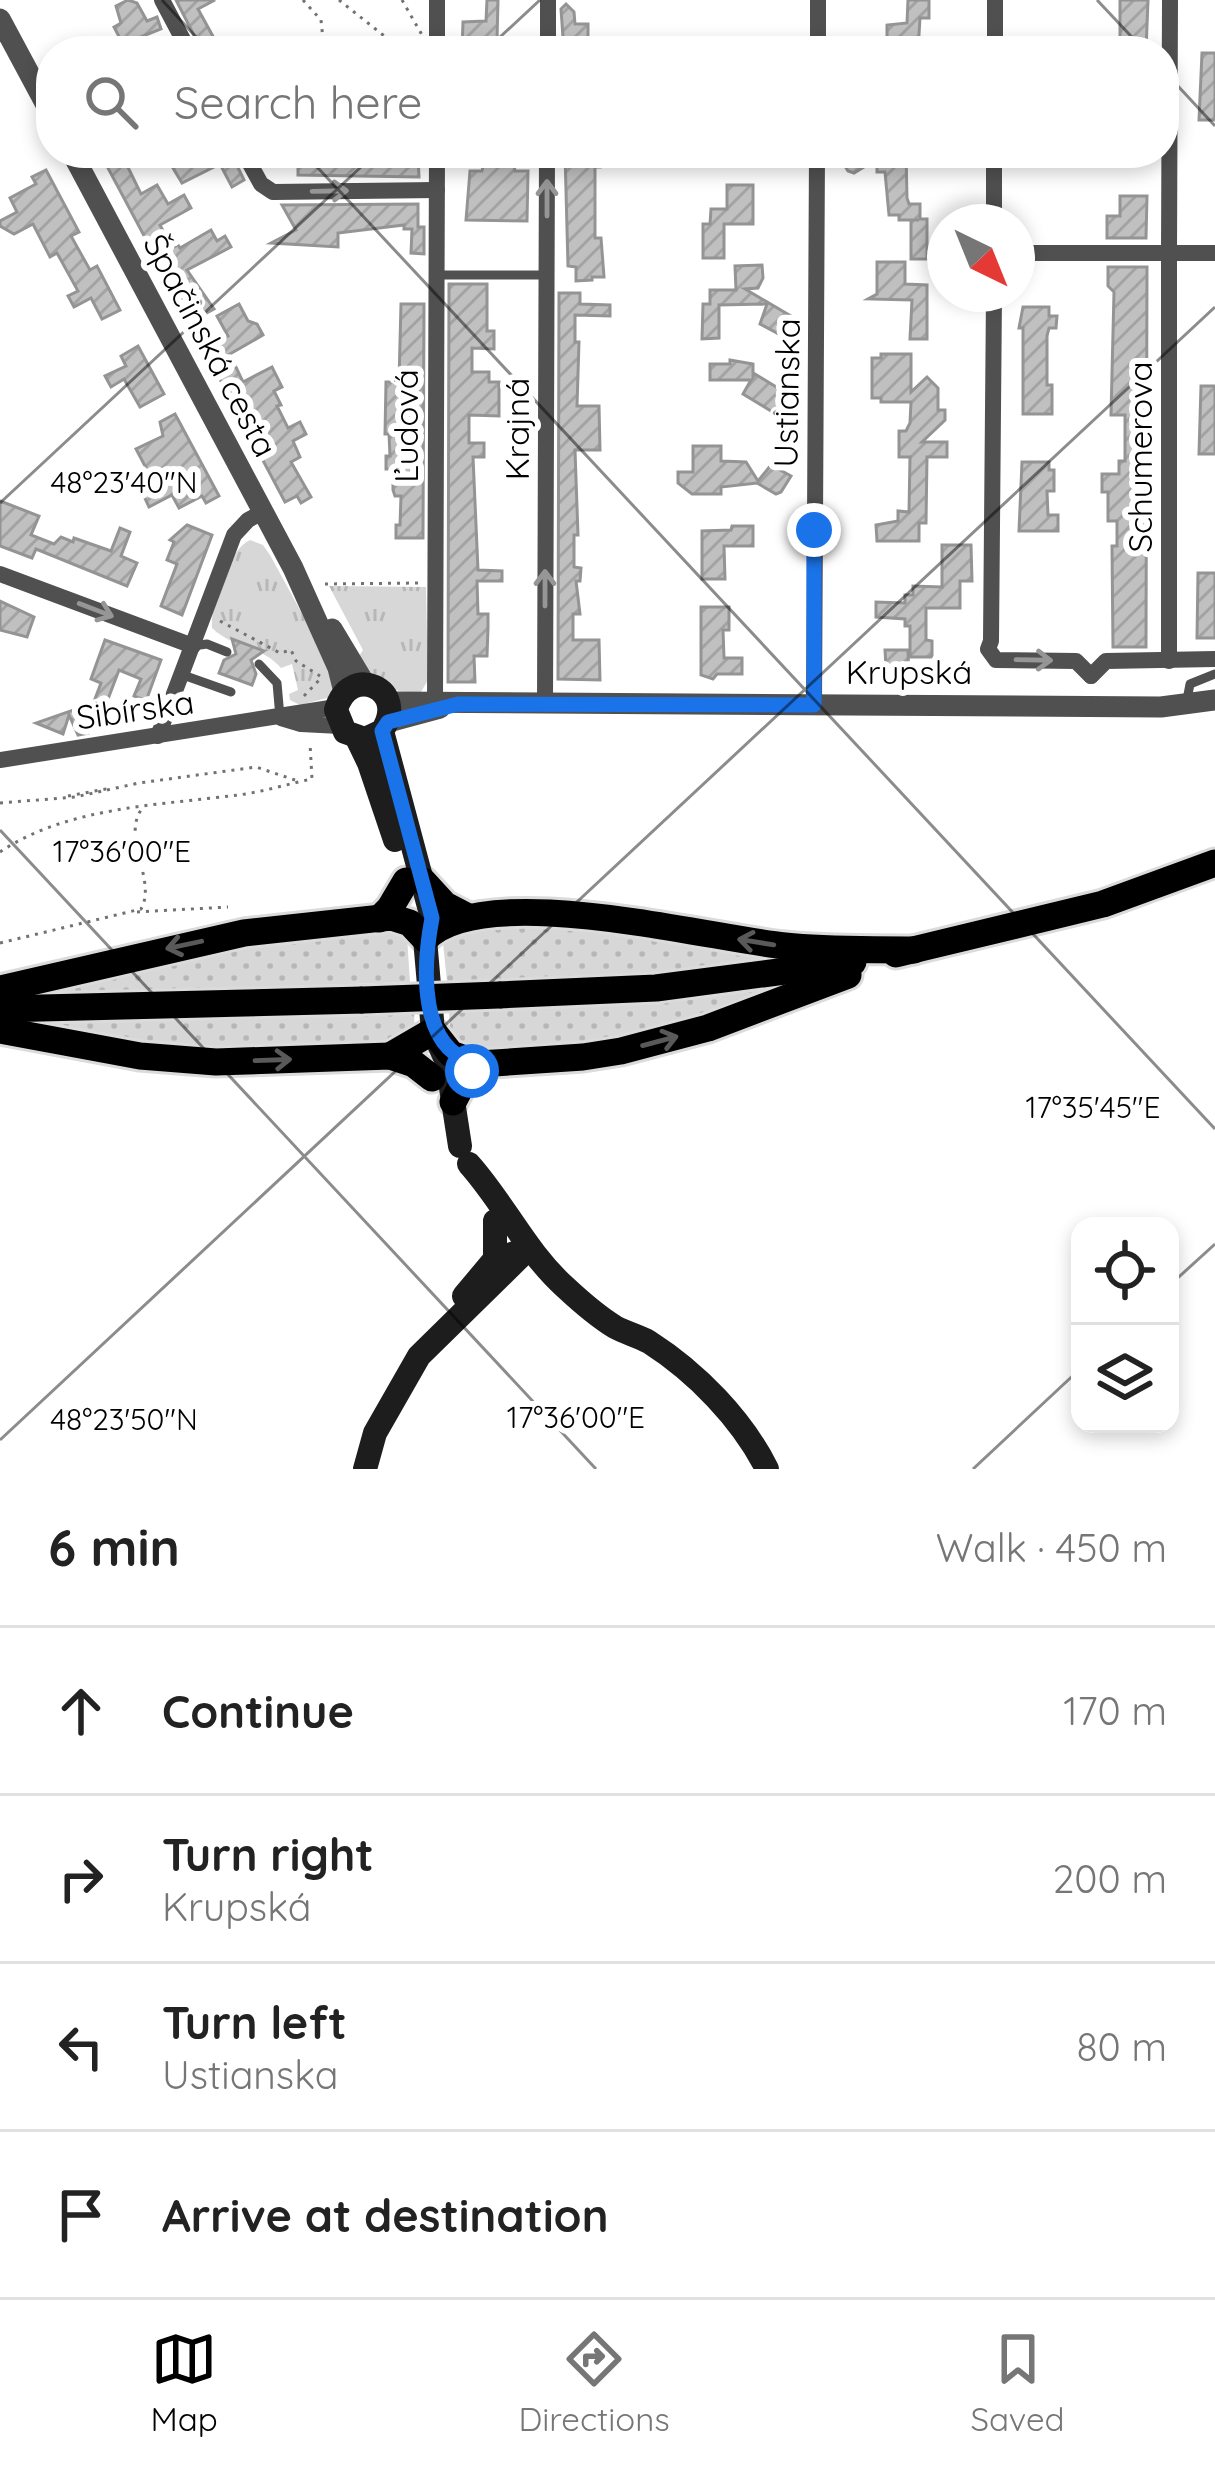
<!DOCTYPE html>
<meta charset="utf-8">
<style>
:root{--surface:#fff;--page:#f6f6f6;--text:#222;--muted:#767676;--line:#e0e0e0;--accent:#000}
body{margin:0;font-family:Quicksand,sans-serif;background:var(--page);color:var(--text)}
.controls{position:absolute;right:36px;bottom:36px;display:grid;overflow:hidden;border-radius:24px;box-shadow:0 6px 18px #0003}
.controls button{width:108px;height:108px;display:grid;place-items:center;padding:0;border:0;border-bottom:3px solid var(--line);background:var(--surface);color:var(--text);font:60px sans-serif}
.compass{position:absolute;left:927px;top:204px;width:108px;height:108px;border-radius:50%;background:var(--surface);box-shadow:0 6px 18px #0003;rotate:137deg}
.stop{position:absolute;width:36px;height:36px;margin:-27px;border:9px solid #1a73e8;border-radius:50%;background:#fff}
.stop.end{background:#1a73e8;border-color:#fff;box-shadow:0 3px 12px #0008}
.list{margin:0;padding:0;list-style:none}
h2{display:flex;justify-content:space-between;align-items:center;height:156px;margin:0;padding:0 48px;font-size:51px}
h2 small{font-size:39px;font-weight:400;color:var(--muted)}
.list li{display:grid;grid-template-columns:78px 1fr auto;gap:36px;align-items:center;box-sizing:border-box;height:168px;padding:0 48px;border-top:3px solid var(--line)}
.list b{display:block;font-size:45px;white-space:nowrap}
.list p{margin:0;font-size:39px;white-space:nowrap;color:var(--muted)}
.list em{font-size:39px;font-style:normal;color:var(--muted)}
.icon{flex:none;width:66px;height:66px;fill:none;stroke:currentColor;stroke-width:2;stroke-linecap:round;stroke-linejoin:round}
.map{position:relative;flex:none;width:1215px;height:1469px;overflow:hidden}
.search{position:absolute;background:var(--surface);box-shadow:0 6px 18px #0003;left:36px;right:36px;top:36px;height:132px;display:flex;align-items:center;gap:30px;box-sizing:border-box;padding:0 42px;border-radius:48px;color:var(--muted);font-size:45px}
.sheet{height:828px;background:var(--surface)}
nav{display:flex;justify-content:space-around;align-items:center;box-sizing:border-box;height:168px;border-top:3px solid var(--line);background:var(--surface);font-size:33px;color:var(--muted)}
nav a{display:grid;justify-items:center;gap:6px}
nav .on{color:var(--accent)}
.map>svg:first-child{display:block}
.grass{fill:url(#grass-dots)}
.park{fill:url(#park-tufts)}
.building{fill:url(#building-hatch);stroke:#949494;stroke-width:3}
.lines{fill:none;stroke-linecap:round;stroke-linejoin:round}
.primary-casing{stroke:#dbdbdb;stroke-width:33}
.path{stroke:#727272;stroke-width:3;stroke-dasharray:3 6;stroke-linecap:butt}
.service{stroke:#505050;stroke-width:9}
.minor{stroke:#505050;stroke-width:16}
.tertiary{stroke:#505050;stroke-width:21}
.secondary{stroke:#1d1d1d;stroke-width:24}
.primary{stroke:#000;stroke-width:27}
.primary-bridge-casing{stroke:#dbdbdb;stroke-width:33;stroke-linecap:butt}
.primary-bridge{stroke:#000;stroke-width:27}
.oneway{stroke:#969696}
.oneway2{stroke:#595959}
.route{stroke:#1a73e8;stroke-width:15}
.ticks{fill:none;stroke:#000;stroke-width:3;stroke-opacity:0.45}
.labels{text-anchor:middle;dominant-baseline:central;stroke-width:12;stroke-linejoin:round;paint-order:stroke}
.street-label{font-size:33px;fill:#000;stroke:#fff}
.ticks-label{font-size:30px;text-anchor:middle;fill:#000;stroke:#fff;stroke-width:12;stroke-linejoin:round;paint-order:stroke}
</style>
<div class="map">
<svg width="1215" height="1469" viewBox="0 0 1215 1469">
<defs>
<pattern id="grass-dots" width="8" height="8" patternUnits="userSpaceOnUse" patternTransform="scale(3)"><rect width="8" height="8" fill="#d7d7d7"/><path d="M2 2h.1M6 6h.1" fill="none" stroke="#b7b7b7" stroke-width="1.8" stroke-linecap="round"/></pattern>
<pattern id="park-tufts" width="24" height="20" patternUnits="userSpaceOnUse" patternTransform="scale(3)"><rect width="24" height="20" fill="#d7d7d7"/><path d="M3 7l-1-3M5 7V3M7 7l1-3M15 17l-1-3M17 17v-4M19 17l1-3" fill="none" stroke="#b7b7b7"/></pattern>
<pattern id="building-hatch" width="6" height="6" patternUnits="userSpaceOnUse" patternTransform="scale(3)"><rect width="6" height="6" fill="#c0c0c0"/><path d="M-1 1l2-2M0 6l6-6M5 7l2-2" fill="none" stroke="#a3a3a3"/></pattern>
</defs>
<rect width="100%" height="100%" fill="#fff"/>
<g class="grass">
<polygon points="392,924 407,937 410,982 4,996 162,957"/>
<polygon points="521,924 571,924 797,957 658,975 511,982 447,981 443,943 449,932"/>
<polygon points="797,984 626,1043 465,1054 451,1042 449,1012 684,998"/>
<polygon points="347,1013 414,1013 415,1032 406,1043 176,1051 4,1022"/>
</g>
<g class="park">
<path d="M 250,540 L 263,545 L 270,555 L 336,676 L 331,697 L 300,705 L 290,700 L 289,694 L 298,690 L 292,664 L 281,668 C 262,645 232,648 212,628 C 210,605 228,550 250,540 Z"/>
<path d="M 329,586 L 426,587 L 428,680 L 421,692 C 391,694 375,684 357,659 L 363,650 Z"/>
</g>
<g class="building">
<polygon points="128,0 137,3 147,21 157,17 161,29 123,44 114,27 121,23 116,6"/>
<polygon points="176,0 215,0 198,9 221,51 202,51"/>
<polygon points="487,0 498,0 497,40 477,40 477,51 462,51 463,22 486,21"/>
<polygon points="908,0 929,0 929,18 920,18 918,51 901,51 902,39 887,39 887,25 907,23"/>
<polygon points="1120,0 1148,0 1146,51 1120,51"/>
<polygon points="566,4 574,12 575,24 588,24 588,51 564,51 561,9"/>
<polygon points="1202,53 1215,53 1215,120 1199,120"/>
<polygon points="100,153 121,153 141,194 157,185 168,204 184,195 191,208 160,225 172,248 178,245 180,248 211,230 217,241 225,236 231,247 187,270 214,309 190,322"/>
<polygon points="164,153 231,153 244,180 232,187 220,164 182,183"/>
<polygon points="298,153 321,153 321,162 343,162 343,153 418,156 419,177 298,175"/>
<polygon points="486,153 512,153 515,171 528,171 527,221 466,220 470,171 482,171"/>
<polygon points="565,153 600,153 600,167 595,167 595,238 601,238 604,277 592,277 592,280 576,281 576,267 568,266"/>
<polygon points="837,153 906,153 907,198 909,204 920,204 920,219 927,219 927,259 911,259 911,220 919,220 899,220 899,215 889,215 885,172 877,172 877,159 854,173 848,171"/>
<polygon points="46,170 79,232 71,236 90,270 97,266 120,310 102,319 91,298 74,307 68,296 78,291 57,253 50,257 33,224 14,234 0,226 0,221 17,212 10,198 36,184 32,177"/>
<polygon points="727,185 753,185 753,224 724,224 724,258 703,258 703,224 710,224 711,209 727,209"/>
<polygon points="1120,196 1147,196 1146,238 1107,238 1107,216 1120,216"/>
<polygon points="418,204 418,227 424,227 424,254 411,253 412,229 404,229 404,225 338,233 338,247 271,243 296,230 282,205"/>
<polygon points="877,262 905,262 905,284 927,285 927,339 910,339 912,300 868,299 877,294"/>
<polygon points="762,265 763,278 758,288 745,289 791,316 782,332 778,330 777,333 760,324 767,304 719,305 719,338 702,339 703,304 710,304 710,290 736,290 735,266"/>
<polygon points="1108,267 1147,267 1146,647 1113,647 1112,546 1117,546 1117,521 1108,521 1108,492 1102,492 1102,474 1119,474 1119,461 1125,461 1125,415 1111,415 1114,292 1108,286"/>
<polygon points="449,284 487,284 487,331 494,331 494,349 472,348 472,372 489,372 489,382 499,382 499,416 469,415 469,443 484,443 484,457 473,457 478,570 502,571 502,581 477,581 478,614 488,614 488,628 487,656 474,656 475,682 448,682"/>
<polygon points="559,293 580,293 580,304 610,305 610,316 575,315 575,342 579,342 577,406 599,406 600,450 575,450 578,535 574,535 574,567 581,568 580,581 576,581 580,614 573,614 573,640 599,640 600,680 558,679"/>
<polygon points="239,304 248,321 257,324 263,335 223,358 215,343 228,336 217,316"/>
<polygon points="401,304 424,304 423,538 396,538 396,525 400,525 401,496 395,496 393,490 393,469 386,469 386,456 390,456 389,434 385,434 386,382 399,382"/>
<polygon points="1023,307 1049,307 1049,316 1057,316 1056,328 1049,328 1047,336 1047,385 1052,385 1052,414 1023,414 1023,328 1019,328"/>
<polygon points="138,346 164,394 140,407 124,379 111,387 105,376 126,366 121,356"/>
<polygon points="881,354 911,354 911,392 927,377 938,388 938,410 945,410 945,420 922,442 947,442 947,457 927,457 926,523 919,523 919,541 877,541 876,525 898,521 898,511 909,512 910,457 899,457 899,431 906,431 910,423 911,402 881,402 881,398 872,398 872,358 881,358"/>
<polygon points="730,360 753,364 753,377 755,374 791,396 782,412 776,414 743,394 751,380 710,380 710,364 730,364"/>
<polygon points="233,361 243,382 272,367 282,387 274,391 281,405 277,406 288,428 300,422 306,434 293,441 300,457 291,462 311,497 301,503 297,496 285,502 215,370"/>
<polygon points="1201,386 1215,386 1215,454 1199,454"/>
<polygon points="175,414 219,496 206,503 202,496 179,508 172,495 149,507 142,492 155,485 136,449 163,436 160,422"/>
<polygon points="693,446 721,446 721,461 746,462 758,481 771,465 791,476 781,492 776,494 757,483 721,487 721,494 692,494 678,483 678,472 693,472"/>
<polygon points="1022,462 1049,462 1049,470 1054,470 1054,491 1047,491 1048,515 1058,515 1058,531 1019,531"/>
<polygon points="0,501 39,516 31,535 54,544 61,537 73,542 74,538 111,551 120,528 130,532 121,556 137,563 127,586 36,549 32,558 0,546"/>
<polygon points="187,525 212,535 182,615 161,606 177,564 167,560 174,542 170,540"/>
<polygon points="732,526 753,526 753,546 724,546 725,579 702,579 702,531 731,530"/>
<polygon points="942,545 971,545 972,581 960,581 960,608 926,608 926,640 932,641 932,657 910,657 910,626 905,626 905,619 876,617 876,602 905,603 905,595 913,595 913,586 942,587"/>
<polygon points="1198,573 1215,573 1215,638 1197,638"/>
<polygon points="0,601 34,617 27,637 0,630"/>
<polygon points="701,607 729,607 729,630 723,630 724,658 742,658 742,674 717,674 713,679 701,675"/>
<polygon points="232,639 264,651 251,660 256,674 252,685 219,673 224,660 236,654"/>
<polygon points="105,640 161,660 146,701 134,696 141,679 119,670 99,723 89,733 78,735 69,715 63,734 36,723 79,708 90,712 101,683 91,679"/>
<polygon points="885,650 908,650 909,684 887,684"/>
</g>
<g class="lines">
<defs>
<g id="primary">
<polyline points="423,881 445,905 468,917"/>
<polyline points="379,919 390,908 406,881"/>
<polyline points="896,954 1103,904 1215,863"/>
<path d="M 0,989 L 244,933 L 391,917 L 410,923 L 425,939 C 483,879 707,938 785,946 C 828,951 871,949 914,950"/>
<polyline points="499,995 656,988 853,962"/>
<polyline points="0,1009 363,1000"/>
<polyline points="0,1030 140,1056 216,1062 390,1056 414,1064 432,1078"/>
<polyline points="390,1056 433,1031 451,1054 479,1064 583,1057 621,1051 708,1028 848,975"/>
<polyline points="453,1102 463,1083 479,1064"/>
</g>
</defs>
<use href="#primary" class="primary-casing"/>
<g class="path">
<polyline points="303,0 321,20 323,39"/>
<polyline points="339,0 388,39"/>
<polyline points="402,0 422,35"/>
<polyline points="325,584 419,583"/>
<polyline points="220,621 280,653 291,650 296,661 320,676"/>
<polyline points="304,696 322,677"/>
<polyline points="68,796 111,788"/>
<polyline points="0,803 75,797 139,783 256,767 298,781"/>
<path d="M 0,852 C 66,807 160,805 238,795 C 263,792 287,784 312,779 L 310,743"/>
<polyline points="137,912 228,907"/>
<path d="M 0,943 L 141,909 C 157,881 122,839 141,810"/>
</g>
<g class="service">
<polyline points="438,275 546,275"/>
<polyline points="193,646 207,644 227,652"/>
<polyline points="259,664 277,683 280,717"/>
<polyline points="183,675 231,692"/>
<polyline points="1186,705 1190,684 1215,674"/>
</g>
<g class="minor">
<polyline points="162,0 189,51"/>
<polyline points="437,51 437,0"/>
<polyline points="548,51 548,0"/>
<polyline points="818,51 818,0"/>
<polyline points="995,51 995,0"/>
<polyline points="244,153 261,184 273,192 437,190"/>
<polyline points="994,222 994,153"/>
<polyline points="1017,253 1169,253 1170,0"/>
<polyline points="994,294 991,641 988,649 996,660 1076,661 1091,676"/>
<polyline points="0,574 193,646"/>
<polyline points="1169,661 1169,253 1215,253"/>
<polyline points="1091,676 1106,661 1215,659"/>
<polyline points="435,700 437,153"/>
<polyline points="545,705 547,153"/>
<polyline points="814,705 817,153"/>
<polyline points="281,718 301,724 340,726"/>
<polyline points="158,736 234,535 248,520 263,512"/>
<polyline points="0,760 336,707"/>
</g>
<g class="tertiary">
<polyline points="0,19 51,114"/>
<polyline points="72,153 293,568 338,668 344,692"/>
<polyline points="332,629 365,684"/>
<polyline points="389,702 1161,707 1215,700"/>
<polyline points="388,722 440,708"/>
</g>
<g class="secondary">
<path d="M 382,731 L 365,739 L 345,732 L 336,710 C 349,662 410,689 382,731 L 432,918 L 425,939 L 433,1031 L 447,1062 L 460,1146"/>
<polyline points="357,738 369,763 395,840"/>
<path d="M 469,1164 C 504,1203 526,1252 565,1287 C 580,1301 597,1316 615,1327 C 626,1333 638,1336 649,1342 C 696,1372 742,1419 767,1469"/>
<polyline points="495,1259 495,1221"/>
<polyline points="464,1296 495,1259 525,1250"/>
<polyline points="365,1469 375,1433 419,1356 529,1248"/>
</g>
<use href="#primary" class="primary"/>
<defs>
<polyline id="primary-bridge" points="363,1000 499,995"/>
</defs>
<use href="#primary-bridge" class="primary-bridge-casing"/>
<use href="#primary-bridge" class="primary-bridge"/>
</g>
<defs><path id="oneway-shaft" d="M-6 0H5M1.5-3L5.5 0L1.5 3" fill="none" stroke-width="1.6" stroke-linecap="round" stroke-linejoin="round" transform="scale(3)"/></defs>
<g class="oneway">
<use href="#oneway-shaft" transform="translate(330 191) rotate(-1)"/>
<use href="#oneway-shaft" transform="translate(547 198) rotate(-90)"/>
<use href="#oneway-shaft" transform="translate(545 588) rotate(-90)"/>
<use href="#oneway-shaft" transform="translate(96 610) rotate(21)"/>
<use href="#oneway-shaft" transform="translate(1034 660) rotate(1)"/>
</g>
<g class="oneway2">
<use href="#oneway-shaft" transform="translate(756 942) rotate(-171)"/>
<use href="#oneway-shaft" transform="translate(184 945) rotate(168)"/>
<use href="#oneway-shaft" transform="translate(660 1041) rotate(-15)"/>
<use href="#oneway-shaft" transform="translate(273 1060) rotate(-2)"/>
</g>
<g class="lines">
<path class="route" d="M 472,1071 L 479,1064 C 417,1052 423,966 432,918 L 382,731 L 388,722 L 458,704 L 814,705 L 814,530"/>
</g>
<path class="ticks" d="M 162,0 L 209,51M 1097,0 L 1145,51M 485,51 L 540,0M 1164,71 L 1215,126M 304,153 L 1215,1129M 0,503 L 376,153M 0,830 L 596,1469M 1170,1285 L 1215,1244M 0,1440 L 1215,307M 973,1469 L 1080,1369"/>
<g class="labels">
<g class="street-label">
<text transform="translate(211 345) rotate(62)">Špačinská cesta</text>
<text transform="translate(786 393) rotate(-89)">Ustianska</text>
<text transform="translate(405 426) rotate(-90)">Ľudová</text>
<text transform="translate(516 429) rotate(-90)">Krajná</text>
<text transform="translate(1139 457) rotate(-90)">Schumerova</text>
<text x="909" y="671">Krupská</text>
<text transform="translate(135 709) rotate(-8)">Sibírska</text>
</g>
</g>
<g class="ticks-label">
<text x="124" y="493">48°23'40"N</text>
<text x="122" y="862">17°36'00"E</text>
<text x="1093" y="1118">17°35'45"E</text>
<text x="576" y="1428">17°36'00"E</text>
<text x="124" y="1430">48°23'50"N</text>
</g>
</svg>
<div class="controls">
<button><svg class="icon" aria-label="locate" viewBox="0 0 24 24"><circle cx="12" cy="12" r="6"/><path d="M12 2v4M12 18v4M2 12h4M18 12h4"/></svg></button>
<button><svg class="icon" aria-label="layers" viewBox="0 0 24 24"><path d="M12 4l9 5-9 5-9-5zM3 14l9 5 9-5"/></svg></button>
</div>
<svg class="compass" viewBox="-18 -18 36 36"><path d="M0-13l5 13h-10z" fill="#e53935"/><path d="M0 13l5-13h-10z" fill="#767676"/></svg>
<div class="stop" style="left:472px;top:1071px"></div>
<div class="stop end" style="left:814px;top:530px"></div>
<div class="search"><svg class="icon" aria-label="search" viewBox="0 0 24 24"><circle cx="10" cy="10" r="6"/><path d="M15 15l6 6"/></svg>Search here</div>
</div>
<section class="sheet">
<h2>6 min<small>Walk · 450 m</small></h2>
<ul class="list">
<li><svg class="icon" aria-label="ahead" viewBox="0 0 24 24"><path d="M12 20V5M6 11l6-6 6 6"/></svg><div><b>Continue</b></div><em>170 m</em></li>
<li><svg class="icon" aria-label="right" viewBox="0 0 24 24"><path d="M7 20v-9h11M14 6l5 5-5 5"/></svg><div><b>Turn right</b><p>Krupská</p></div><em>200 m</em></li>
<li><svg class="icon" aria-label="left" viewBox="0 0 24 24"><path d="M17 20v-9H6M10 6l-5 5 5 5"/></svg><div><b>Turn left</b><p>Ustianska</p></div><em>80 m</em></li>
<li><svg class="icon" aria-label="arrive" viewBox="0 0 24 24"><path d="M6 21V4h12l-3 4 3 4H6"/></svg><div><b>Arrive at destination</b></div></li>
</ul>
</section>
<nav>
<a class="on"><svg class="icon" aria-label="map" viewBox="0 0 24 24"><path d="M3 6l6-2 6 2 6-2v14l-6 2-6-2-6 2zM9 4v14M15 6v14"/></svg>Map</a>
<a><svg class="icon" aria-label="directions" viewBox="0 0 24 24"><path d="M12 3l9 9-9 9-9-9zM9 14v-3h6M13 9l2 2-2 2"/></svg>Directions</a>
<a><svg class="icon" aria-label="saved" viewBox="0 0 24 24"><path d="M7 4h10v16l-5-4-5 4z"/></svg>Saved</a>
</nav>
